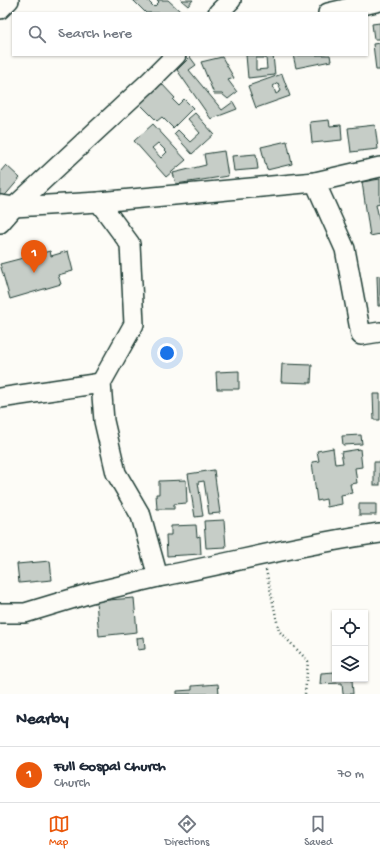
<!DOCTYPE html>
<style>
:root{--surface:#fff;--page:#f2f2f3;--text:#1f2937;--muted:#747a83;--line:#e0e1e3;--accent:#ea580c}
body{margin:0;font-family:"Gochi Hand",sans-serif;background:var(--page);color:var(--text)}
.controls{position:absolute;right:12px;bottom:12px;display:grid;overflow:hidden;border-radius:0px;box-shadow:0 1px 3px #0004}
.controls button{width:36px;height:36px;display:grid;place-items:center;padding:0;border:0;border-bottom:1px solid var(--line);background:var(--surface);color:var(--text);font:20px sans-serif}
.you{position:absolute;left:167px;top:353px;width:14px;height:14px;margin:-10px;border:3px solid #fff;border-radius:50%;background:#1a73e8;box-shadow:0 0 0 6px #1a73e833}
.badge{display:grid;place-items:center;width:26px;height:26px;border-radius:50%;background:var(--accent);color:#fff;font-size:13px;font-weight:700}
.pin{position:absolute;translate:-50% -33px;filter:drop-shadow(0 1px 2px #0008)}
.pin::after{content:'';position:absolute;top:21px;width:14px;height:12px;background:inherit;clip-path:polygon(0 0,100% 0,50% 100%)}
.list{margin:0;padding:0;list-style:none}
h2{display:flex;justify-content:space-between;align-items:center;height:52px;margin:0;padding:0 16px;font-size:17px}
h2 small{font-size:13px;font-weight:400;color:var(--muted)}
.list li{display:grid;grid-template-columns:26px 1fr auto;gap:12px;align-items:center;box-sizing:border-box;height:56px;padding:0 16px;border-top:1px solid var(--line)}
.list b{display:block;font-size:15px;white-space:nowrap}
.list p{margin:0;font-size:13px;white-space:nowrap;color:var(--muted)}
.list em{font-size:13px;font-style:normal;color:var(--muted)}
.icon{flex:none;width:22px;height:22px;fill:none;stroke:currentColor;stroke-width:2;stroke-linecap:round;stroke-linejoin:round}
.map{position:relative;flex:none;width:380px;height:694px;overflow:hidden}
.search{position:absolute;background:var(--surface);box-shadow:0 1px 3px #0004;left:12px;right:12px;top:12px;height:44px;display:flex;align-items:center;gap:10px;box-sizing:border-box;padding:0 14px;border-radius:0px;color:var(--muted);font-size:15px}
.sheet{height:108px;background:var(--surface)}
nav{display:flex;justify-content:space-around;align-items:center;box-sizing:border-box;height:56px;border-top:1px solid var(--line);background:var(--surface);font-size:11px;color:var(--muted)}
nav a{display:grid;justify-items:center;gap:2px}
nav .on{color:var(--accent)}
.map>svg:first-child{display:block}
.building{fill:#c6cdc7;stroke:#1f3d34;fill-rule:evenodd}
.lines{fill:none;stroke-linecap:round;stroke-linejoin:round}
.minor-casing{stroke:#1f3d34;stroke-width:22}
.path{stroke:#1f3d34;stroke-width:2.5;stroke-dasharray:1 3;stroke-linecap:butt}
.minor{stroke:#fdfcf7;stroke-width:19}
</style>
<div class="map">
<svg width="380" height="694" viewBox="0 0 380 694">
<rect width="100%" height="100%" fill="#fdfcf7"/>
<filter id="ink" filterUnits="userSpaceOnUse"><feTurbulence type="fractalNoise" baseFrequency=".025" numOctaves="2"/><feDisplacementMap in="SourceGraphic" scale="8" xChannelSelector="R" yChannelSelector="G"/><feConvolveMatrix kernelMatrix="1 2 1 2 8 2 1 2 1" color-interpolation-filters="sRGB"/></filter>
<g filter="url(#ink)">
<g class="building">
<polygon points="133,0 147,0 154,7 159,2 157,0 168,0 180,11 179,13 146,13"/>
<polygon points="181,0 193,0 188,6"/>
<polygon points="380,23 380,39 374,39 372,24"/>
<polygon points="380,43 380,70 376,70 373,44"/>
<path d="M 246,55 L 273,55 L 275,75 L 248,78 ZM 256,58 L 266,58 L 267,69 L 256,70 Z"/>
<polygon points="293,55 330,55 331,61 296,68"/>
<polygon points="190,57 196,65 189,70 222,110 233,102 237,109 211,119 177,70"/>
<polygon points="222,57 234,78 228,80 237,92 228,99 222,94 214,94 201,62"/>
<path d="M 282,74 L 290,96 L 256,108 L 248,86 ZM 278,83 L 281,91 L 276,94 L 273,86 Z"/>
<polygon points="161,83 175,98 173,100 178,105 184,99 193,108 173,128 162,117 157,121 140,104"/>
<polygon points="195,113 214,134 192,154 174,134 178,130 190,142 200,133 188,119"/>
<polygon points="329,120 330,126 341,125 342,140 312,143 310,122"/>
<path d="M 153,124 L 186,160 L 166,177 L 134,141 ZM 158,143 L 167,152 L 161,158 L 152,148 Z"/>
<polygon points="375,125 378,149 351,152 348,128"/>
<polygon points="287,141 292,164 267,170 261,147"/>
<polygon points="224,151 228,176 176,184 173,173 206,165 204,154"/>
<polygon points="256,154 258,169 234,171 232,156"/>
<polygon points="6,165 20,178 2,199 0,197 0,172"/>
<polygon points="380,179 380,203 376,204 380,223 380,234 370,236 362,182"/>
<polygon points="50,251 51,256 68,251 73,271 58,275 61,284 10,299 0,264"/>
<polygon points="377,276 380,276 380,306 378,306"/>
<polygon points="282,364 312,365 311,383 281,382"/>
<polygon points="239,371 239,389 217,389 216,372"/>
<polygon points="373,394 380,394 380,420 374,420"/>
<polygon points="361,435 362,444 343,445 342,436"/>
<polygon points="333,448 335,464 343,463 341,452 360,449 362,467 355,468 357,483 350,484 352,493 341,495 342,504 327,507 326,499 317,501 312,462 319,461 317,451"/>
<rect x="374" y="462" width="6" height="23"/>
<polygon points="214,470 220,513 209,514 204,481 198,482 203,516 195,517 188,474"/>
<polygon points="186,480 187,503 174,504 174,509 157,509 156,494 159,494 159,481"/>
<rect x="359" y="504" width="17" height="11"/>
<polygon points="224,520 226,547 206,548 204,521"/>
<polygon points="196,525 197,537 200,536 201,554 167,556 166,535 171,535 171,526"/>
<polygon points="50,561 52,580 19,583 17,564"/>
<polygon points="134,598 137,632 99,636 96,601"/>
<polygon points="144,637 145,649 138,650 137,638"/>
<polygon points="335,672 335,679 352,679 353,694 343,694 342,683 320,684 321,673"/>
<polygon points="218,684 219,694 177,694 177,691 192,690 192,686"/>
</g>
<g class="lines">
<defs>
<g id="minor">
<polyline points="0,9 9,0"/>
<polyline points="218,13 231,0"/>
<polyline points="328,13 380,1"/>
<polyline points="315,182 345,249 361,335 380,332"/>
<polyline points="99,202 130,244 134,324 101,383"/>
<polyline points="0,205 14,207 99,202 315,182 380,167"/>
<polyline points="0,223 14,207 150,81 176,55"/>
<path d="M 0,398 L 101,383 L 104,421 L 116,473 L 141,516 L 158,577 C 232,563 305,543 380,533"/>
<polyline points="0,613 25,613 91,593 158,577"/>
</g>
</defs>
<use href="#minor" class="minor-casing"/>
<polyline class="path" points="266,570 279,631 308,661 305,694"/>
<use href="#minor" class="minor"/>
</g>
</g>
</svg>
<div class="controls">
<button><svg class="icon" aria-label="locate" viewBox="0 0 24 24"><circle cx="12" cy="12" r="6"/><path d="M12 2v4M12 18v4M2 12h4M18 12h4"/></svg></button>
<button><svg class="icon" aria-label="layers" viewBox="0 0 24 24"><path d="M12 4l9 5-9 5-9-5zM3 14l9 5 9-5"/></svg></button>
</div>
<div class="you"></div>
<div class="pin badge" style="left:34px;top:273px">1</div>
<div class="search"><svg class="icon" aria-label="search" viewBox="0 0 24 24"><circle cx="10" cy="10" r="6"/><path d="M15 15l6 6"/></svg>Search here</div>
</div>
<section class="sheet">
<h2>Nearby<small></small></h2>
<ul class="list">
<li><span class="badge">1</span><div><b>Full Gospal Church</b><p>Church</p></div><em>70 m</em></li>
</ul>
</section>
<nav>
<a class="on"><svg class="icon" aria-label="map" viewBox="0 0 24 24"><path d="M3 6l6-2 6 2 6-2v14l-6 2-6-2-6 2zM9 4v14M15 6v14"/></svg>Map</a>
<a><svg class="icon" aria-label="directions" viewBox="0 0 24 24"><path d="M12 3l9 9-9 9-9-9zM9 14v-3h6M13 9l2 2-2 2"/></svg>Directions</a>
<a><svg class="icon" aria-label="saved" viewBox="0 0 24 24"><path d="M7 4h10v16l-5-4-5 4z"/></svg>Saved</a>
</nav>
